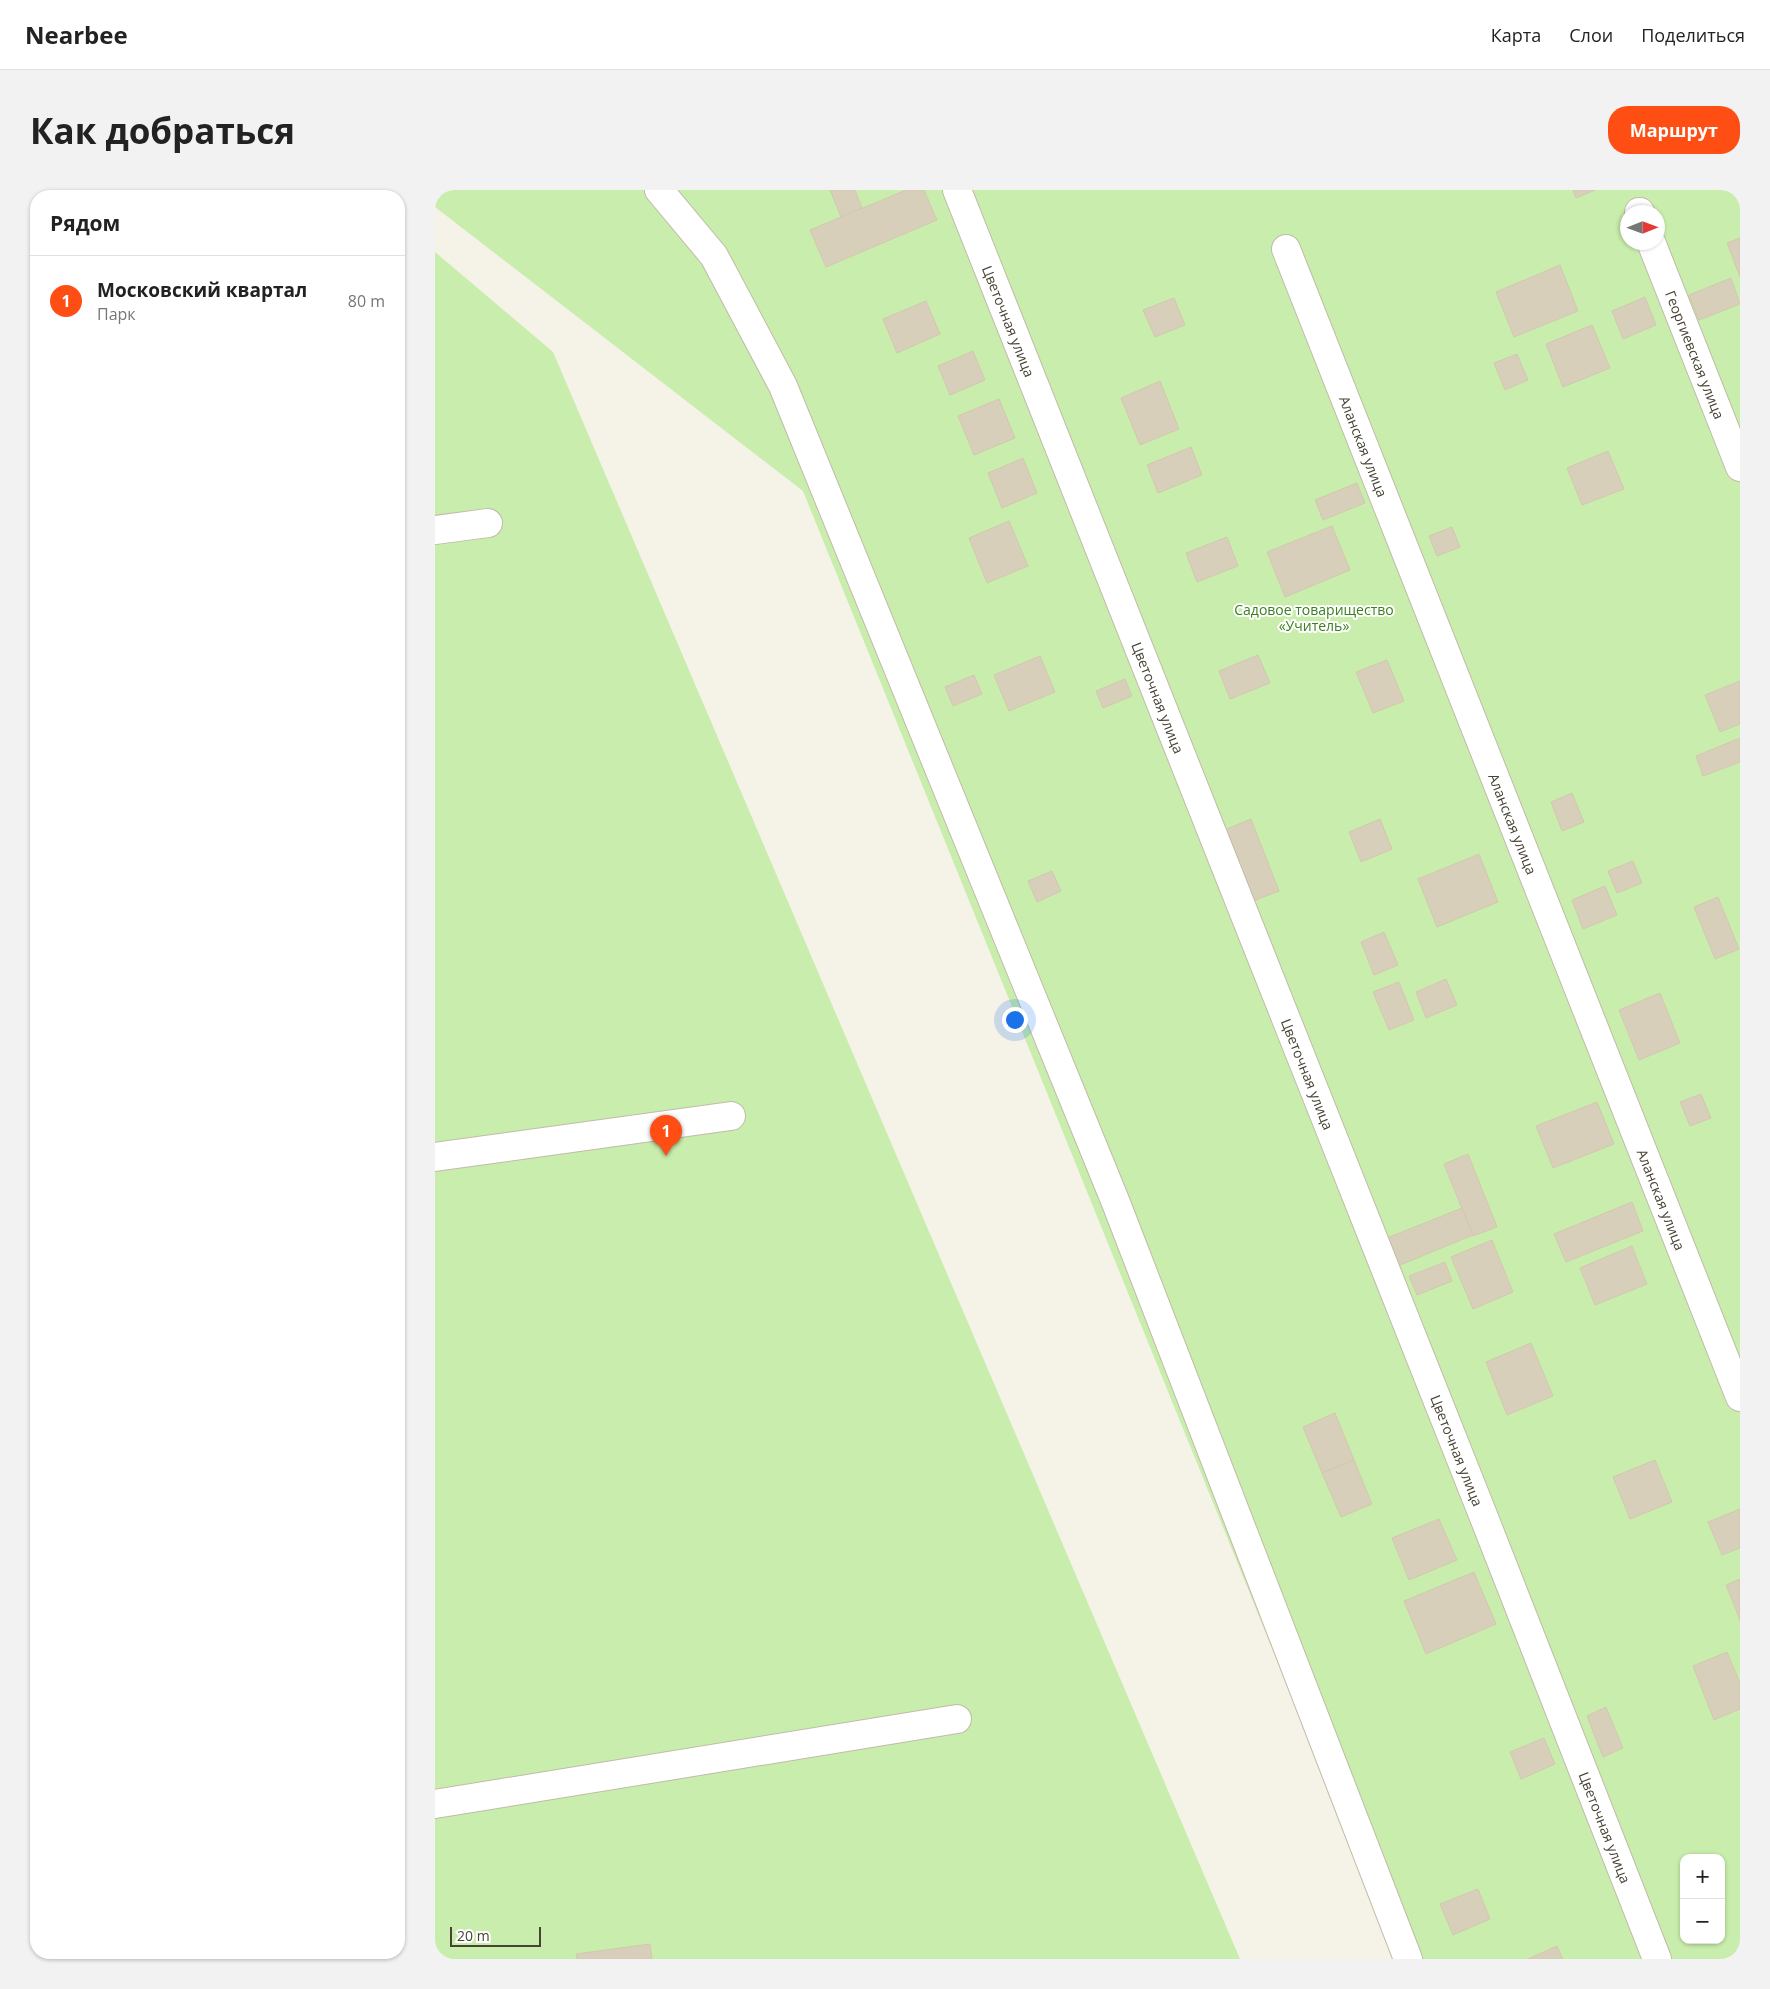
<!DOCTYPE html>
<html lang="ru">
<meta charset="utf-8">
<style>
:root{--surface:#fff;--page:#f2f2f2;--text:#222;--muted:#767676;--line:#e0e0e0;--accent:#ff4e14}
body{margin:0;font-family:"Open Sans",sans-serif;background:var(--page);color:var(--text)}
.controls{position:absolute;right:15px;bottom:15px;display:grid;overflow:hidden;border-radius:10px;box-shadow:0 1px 4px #0004}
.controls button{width:45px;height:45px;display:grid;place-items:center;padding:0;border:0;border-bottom:1px solid var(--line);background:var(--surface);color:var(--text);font:25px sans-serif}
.compass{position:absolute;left:1185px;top:15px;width:45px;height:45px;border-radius:50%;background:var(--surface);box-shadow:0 1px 4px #0004;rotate:89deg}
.scale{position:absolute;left:15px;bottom:12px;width:91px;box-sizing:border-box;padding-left:5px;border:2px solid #494335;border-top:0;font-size:14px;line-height:18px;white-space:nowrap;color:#494335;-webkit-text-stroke:4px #fff;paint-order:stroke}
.you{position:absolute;left:579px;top:829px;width:18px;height:18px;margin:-12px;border:4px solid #fff;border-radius:50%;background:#1a73e8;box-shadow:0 0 0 8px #1a73e833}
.badge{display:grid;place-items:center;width:32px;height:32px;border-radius:50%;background:var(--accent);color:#fff;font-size:16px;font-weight:700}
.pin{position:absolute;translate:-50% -41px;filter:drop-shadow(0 1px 2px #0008)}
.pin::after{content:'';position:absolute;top:26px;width:18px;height:15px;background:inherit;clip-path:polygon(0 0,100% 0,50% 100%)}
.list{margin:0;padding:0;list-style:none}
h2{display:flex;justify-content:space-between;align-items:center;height:65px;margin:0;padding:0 20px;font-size:21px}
h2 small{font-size:16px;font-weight:400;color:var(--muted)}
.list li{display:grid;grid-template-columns:32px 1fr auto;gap:15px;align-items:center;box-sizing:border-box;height:90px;padding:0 20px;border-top:1px solid var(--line)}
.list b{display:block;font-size:19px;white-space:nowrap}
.list p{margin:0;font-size:16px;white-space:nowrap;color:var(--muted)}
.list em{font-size:16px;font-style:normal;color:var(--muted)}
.map{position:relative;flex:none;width:1305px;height:1769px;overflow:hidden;border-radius:20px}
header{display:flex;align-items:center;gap:30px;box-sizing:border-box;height:70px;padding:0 25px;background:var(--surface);border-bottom:1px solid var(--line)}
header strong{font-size:24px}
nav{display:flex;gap:28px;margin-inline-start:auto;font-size:18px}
.intro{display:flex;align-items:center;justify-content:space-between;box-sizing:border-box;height:120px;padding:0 30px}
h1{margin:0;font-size:35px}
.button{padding:12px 22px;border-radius:20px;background:var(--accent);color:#fff;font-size:18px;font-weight:700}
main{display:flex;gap:30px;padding:0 30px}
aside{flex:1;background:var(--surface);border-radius:20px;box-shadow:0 1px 4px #0004}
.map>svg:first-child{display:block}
.green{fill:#c9edac;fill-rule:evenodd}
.building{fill:#d8cfbb;stroke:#d3c8ae}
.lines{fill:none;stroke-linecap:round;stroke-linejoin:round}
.minor-casing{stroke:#c1bba8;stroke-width:30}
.minor{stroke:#fff;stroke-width:28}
.labels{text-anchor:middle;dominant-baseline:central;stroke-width:4;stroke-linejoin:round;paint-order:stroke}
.street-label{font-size:14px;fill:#494335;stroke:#fff}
.park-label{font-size:14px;fill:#3d8022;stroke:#fff}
</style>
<header>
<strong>Nearbee</strong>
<nav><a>Карта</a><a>Слои</a><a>Поделиться</a></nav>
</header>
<div class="intro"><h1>Как добраться</h1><a class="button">Маршрут</a></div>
<main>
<aside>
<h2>Рядом<small></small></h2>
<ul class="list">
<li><span class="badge">1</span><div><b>Московский квартал</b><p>Парк</p></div><em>80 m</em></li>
</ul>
</aside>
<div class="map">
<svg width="1305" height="1769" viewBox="0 0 1305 1769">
<rect width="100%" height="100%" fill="#f5f2e7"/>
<g class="green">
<path d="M 0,0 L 1305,0 L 1305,1769 L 963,1769 L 368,301 L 0,17 ZM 1192,22 L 1222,22 L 1222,52 L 1192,52 ZM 1249,1668 L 1286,1668 L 1286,1750 L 1249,1750 Z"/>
<polygon points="0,62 118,162 805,1769 0,1769"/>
</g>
<g class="building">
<polygon points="395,0 420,0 427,18 406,27"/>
<polygon points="471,0 489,0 502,30 391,77 375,40"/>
<polygon points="1138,0 1160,0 1141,8"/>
<polygon points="1305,48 1305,87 1292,53"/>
<polygon points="1125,75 1143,121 1079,147 1061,102"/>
<polygon points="1296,88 1305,114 1264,130 1254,105"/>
<polygon points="1210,107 1221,135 1188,149 1177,121"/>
<polygon points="739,108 750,135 720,147 708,120"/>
<polygon points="491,111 505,144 462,163 448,129"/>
<polygon points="1157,135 1175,178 1128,197 1111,154"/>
<polygon points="538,161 550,190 515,205 503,176"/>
<polygon points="1082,164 1093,190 1070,200 1059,173"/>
<polygon points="725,191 744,239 705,255 686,208"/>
<polygon points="564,209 580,248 539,265 523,226"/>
<polygon points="756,257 767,285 723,303 712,275"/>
<polygon points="1173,261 1189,299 1147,315 1132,278"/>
<polygon points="588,268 602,303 567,318 553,283"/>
<polygon points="922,293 930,313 888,330 880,310"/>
<polygon points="574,331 593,376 552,393 534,348"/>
<polygon points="897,336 915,380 850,407 832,362"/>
<polygon points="1017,337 1025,357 1002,366 994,346"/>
<polygon points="792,347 803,376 762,392 751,363"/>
<polygon points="823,465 835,493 795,509 784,481"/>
<polygon points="605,466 620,502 574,521 559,485"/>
<polygon points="952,470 969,511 938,523 921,482"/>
<polygon points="539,485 547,504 518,516 510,497"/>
<polygon points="690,489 697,506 668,518 661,501"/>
<polygon points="1305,491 1305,534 1285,542 1270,505"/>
<polygon points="1305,548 1305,572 1268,586 1261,566"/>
<polygon points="1137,603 1149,632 1127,641 1116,612"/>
<polygon points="816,629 844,701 816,712 787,641"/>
<polygon points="945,629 957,659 926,672 914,642"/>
<polygon points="1044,664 1063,712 1002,737 983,689"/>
<polygon points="1198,671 1207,693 1182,703 1173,681"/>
<polygon points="617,681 626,701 602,712 593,691"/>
<polygon points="1170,696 1182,725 1148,739 1137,710"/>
<polygon points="1283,707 1304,759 1280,769 1259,717"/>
<polygon points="949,742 963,775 939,785 926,752"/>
<polygon points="1011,789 1022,815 991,828 981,802"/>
<polygon points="964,792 979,830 954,840 938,802"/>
<polygon points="1225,803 1245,853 1204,870 1184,820"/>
<polygon points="1266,904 1276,928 1255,936 1245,912"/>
<polygon points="1162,912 1179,954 1118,978 1101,936"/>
<polygon points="1033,964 1062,1037 1038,1046 1009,974"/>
<polygon points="1197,1012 1208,1041 1131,1072 1119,1044"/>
<polygon points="1027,1018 1038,1045 958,1078 947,1050"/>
<polygon points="1057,1050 1078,1102 1038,1119 1016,1067"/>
<polygon points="1197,1056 1212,1094 1160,1115 1145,1078"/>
<polygon points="1010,1072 1017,1091 982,1105 974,1086"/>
<polygon points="1096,1153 1118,1206 1072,1225 1051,1172"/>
<polygon points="900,1223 919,1270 887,1283 868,1237"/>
<polygon points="919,1270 937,1314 906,1327 887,1283"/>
<polygon points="1220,1270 1237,1312 1195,1329 1178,1287"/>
<polygon points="1305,1319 1305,1358 1287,1365 1273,1332"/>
<polygon points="1004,1329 1022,1370 974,1390 957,1348"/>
<polygon points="1039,1382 1061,1434 991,1464 969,1411"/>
<polygon points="1305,1389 1305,1430 1291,1395"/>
<polygon points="1292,1462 1305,1493 1305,1519 1279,1530 1258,1476"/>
<polygon points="1171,1517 1188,1558 1168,1567 1152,1526"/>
<polygon points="1109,1548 1120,1574 1086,1589 1075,1562"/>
<polygon points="1043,1699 1055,1729 1018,1745 1005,1714"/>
<polygon points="215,1754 217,1769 142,1769 141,1764"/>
<polygon points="1122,1756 1128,1769 1093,1769"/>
</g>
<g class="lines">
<defs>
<g id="minor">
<polyline points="224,0 279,66 348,196 681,1013 973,1769"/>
<path id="s1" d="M 522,0 L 1048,1325 L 1222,1769"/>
<polyline points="1204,22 1205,22"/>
<path id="s2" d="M 1216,52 L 1305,277"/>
<path id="s3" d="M 851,59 L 1305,1207"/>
<polyline points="0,340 53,333"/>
<polyline points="0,967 296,926"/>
<polyline points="0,1614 522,1529"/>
</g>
</defs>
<use href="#minor" class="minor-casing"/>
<use href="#minor" class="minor"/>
</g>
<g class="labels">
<g class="street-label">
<text stroke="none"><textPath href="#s1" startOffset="141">Цветочная улица</textPath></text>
<text stroke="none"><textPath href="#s2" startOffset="121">Георгиевская улица</textPath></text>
<text stroke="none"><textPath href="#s3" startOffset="212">Аланская улица</textPath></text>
<text stroke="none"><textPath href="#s1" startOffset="546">Цветочная улица</textPath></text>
<text stroke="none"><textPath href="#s3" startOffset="618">Аланская улица</textPath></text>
<text stroke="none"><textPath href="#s1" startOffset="951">Цветочная улица</textPath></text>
<text stroke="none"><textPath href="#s3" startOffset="1022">Аланская улица</textPath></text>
<text stroke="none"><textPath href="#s1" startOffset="1356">Цветочная улица</textPath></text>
<text stroke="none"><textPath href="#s1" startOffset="1761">Цветочная улица</textPath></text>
</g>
<g class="park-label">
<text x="879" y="419">Садовое товарищество<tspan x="879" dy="16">«Учитель»</tspan></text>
</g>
</g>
</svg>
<div class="controls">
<button>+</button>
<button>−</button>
</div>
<svg class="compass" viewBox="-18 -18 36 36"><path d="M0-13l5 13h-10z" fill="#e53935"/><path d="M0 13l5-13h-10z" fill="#767676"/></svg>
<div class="scale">20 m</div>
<div class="you"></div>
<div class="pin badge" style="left:231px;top:966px">1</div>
</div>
</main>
